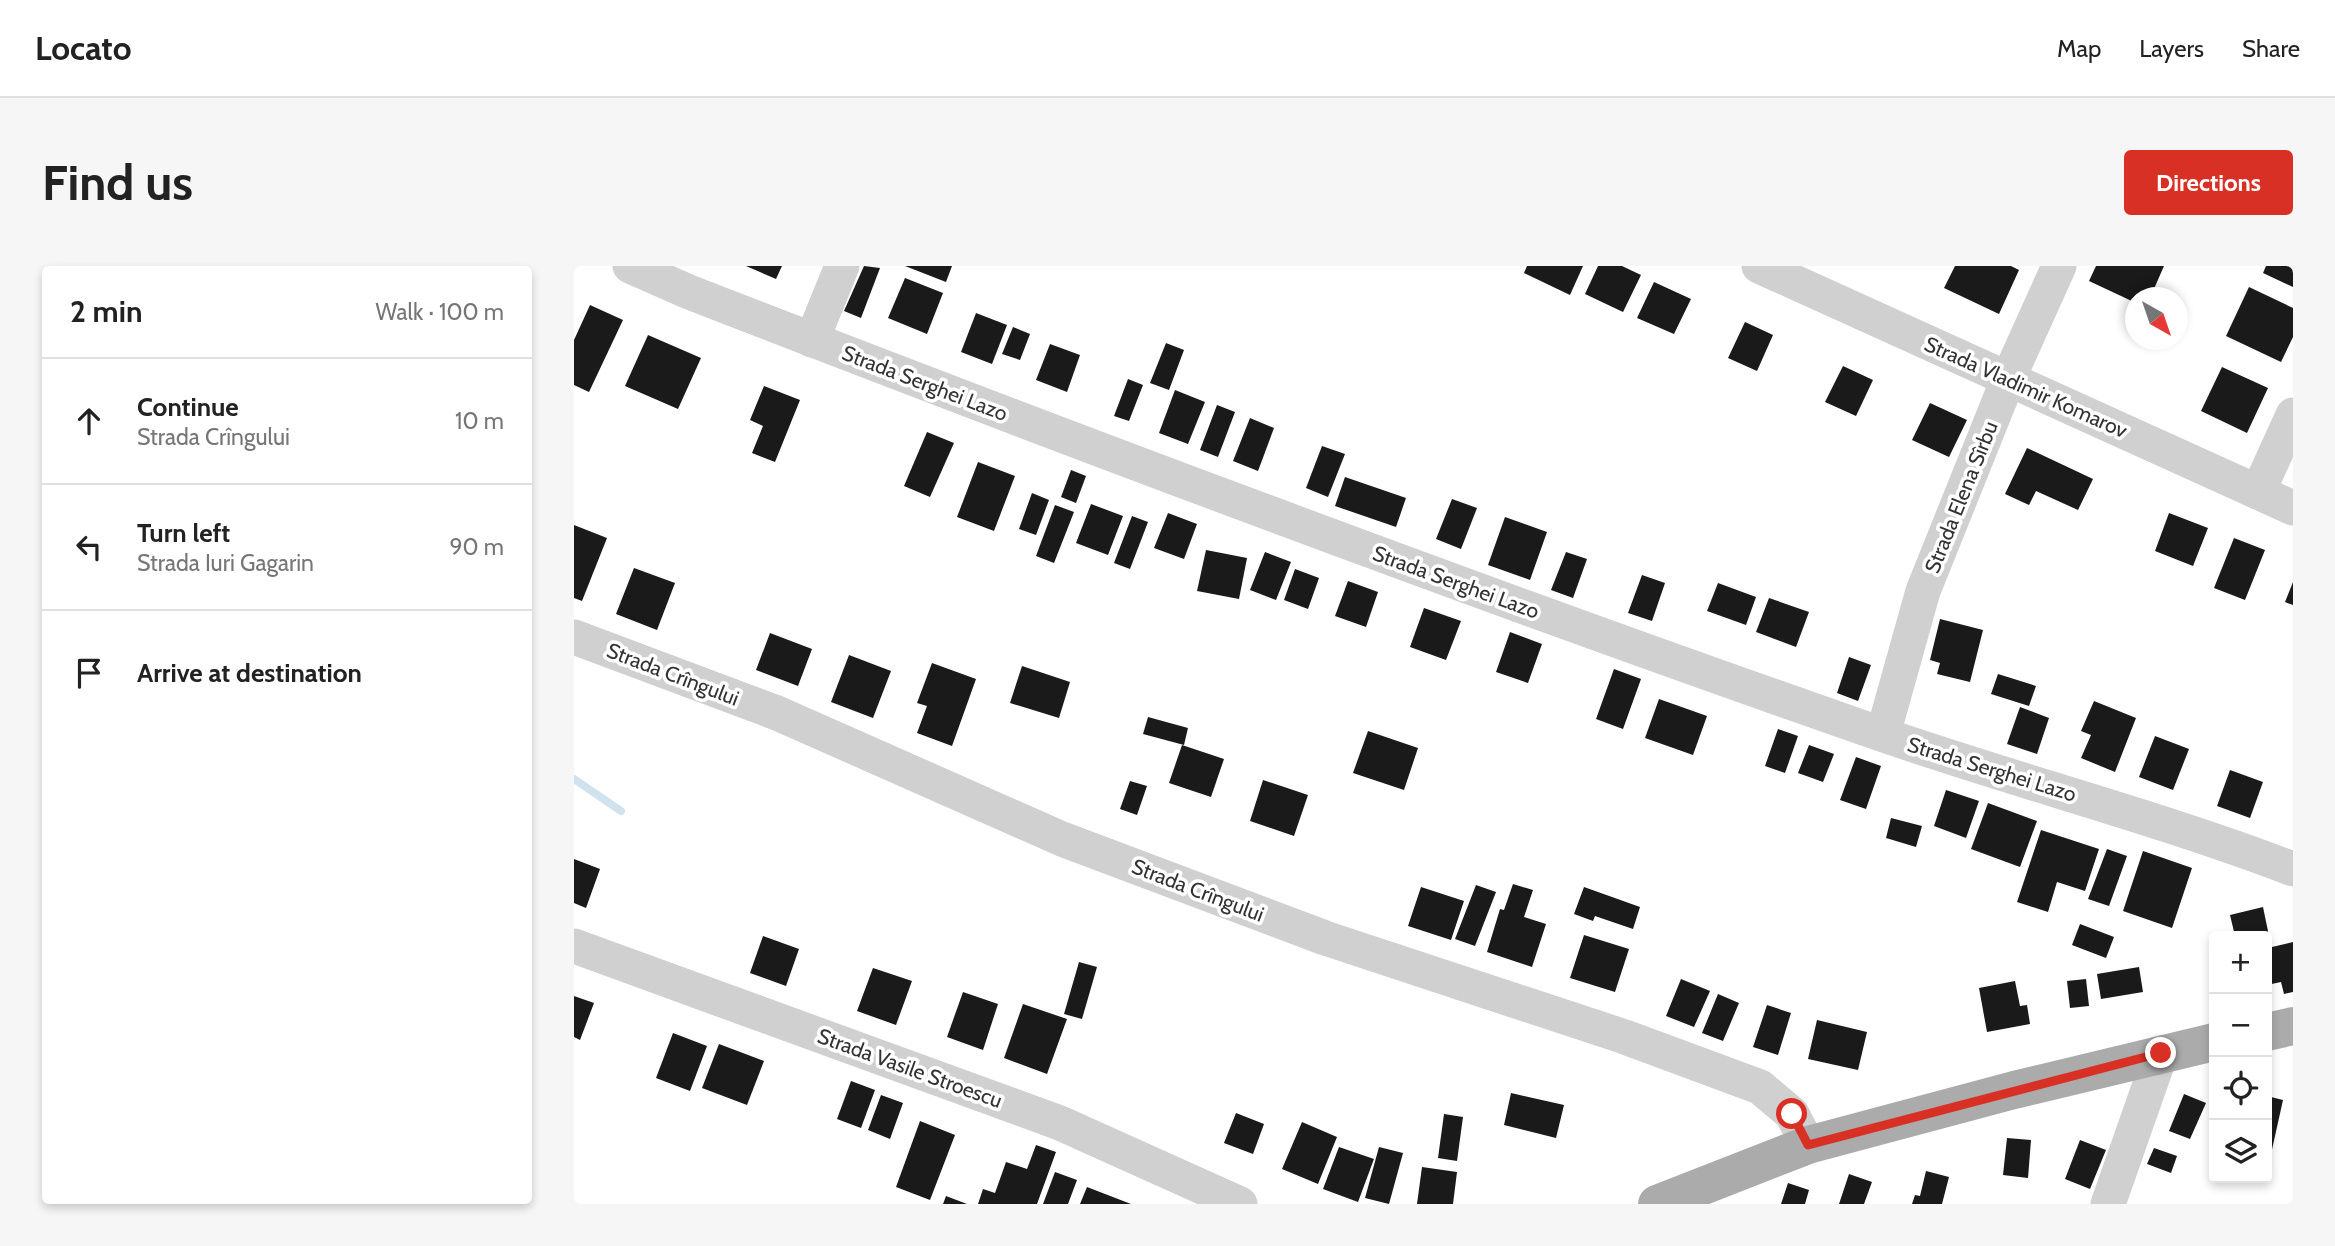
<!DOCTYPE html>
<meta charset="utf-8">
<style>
:root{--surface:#fff;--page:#f6f6f6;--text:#222;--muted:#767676;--line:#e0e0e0;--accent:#d93025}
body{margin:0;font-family:Cabin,sans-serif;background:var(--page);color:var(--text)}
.controls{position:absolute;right:21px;bottom:21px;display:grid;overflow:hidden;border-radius:7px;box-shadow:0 4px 10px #0003}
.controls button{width:63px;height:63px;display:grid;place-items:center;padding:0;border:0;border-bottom:2px solid var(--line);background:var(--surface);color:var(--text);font:35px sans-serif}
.compass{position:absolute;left:1551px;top:21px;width:63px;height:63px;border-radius:50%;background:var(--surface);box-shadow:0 4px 10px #0003;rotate:140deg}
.stop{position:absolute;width:21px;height:21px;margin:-16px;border:5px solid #d93025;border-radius:50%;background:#fff}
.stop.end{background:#d93025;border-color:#fff;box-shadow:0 2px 7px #0008}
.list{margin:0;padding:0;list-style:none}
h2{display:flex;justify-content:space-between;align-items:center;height:91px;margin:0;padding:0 28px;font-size:30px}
h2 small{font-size:23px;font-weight:400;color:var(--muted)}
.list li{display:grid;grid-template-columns:46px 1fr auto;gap:21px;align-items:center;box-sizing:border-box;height:126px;padding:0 28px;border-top:2px solid var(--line)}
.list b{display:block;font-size:26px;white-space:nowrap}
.list p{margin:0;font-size:23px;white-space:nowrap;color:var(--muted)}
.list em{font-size:23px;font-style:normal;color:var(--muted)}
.icon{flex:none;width:38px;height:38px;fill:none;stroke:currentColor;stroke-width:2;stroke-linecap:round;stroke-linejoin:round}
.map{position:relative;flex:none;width:1719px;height:938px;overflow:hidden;border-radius:7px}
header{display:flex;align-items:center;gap:42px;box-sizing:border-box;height:98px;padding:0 35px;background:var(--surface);border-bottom:2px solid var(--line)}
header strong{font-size:33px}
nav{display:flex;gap:38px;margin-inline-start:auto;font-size:24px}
.intro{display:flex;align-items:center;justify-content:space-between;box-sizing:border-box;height:168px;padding:0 42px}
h1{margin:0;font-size:49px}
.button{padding:18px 32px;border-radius:7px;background:var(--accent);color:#fff;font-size:24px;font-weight:700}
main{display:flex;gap:42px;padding:0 42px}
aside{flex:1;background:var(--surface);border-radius:7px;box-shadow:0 4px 10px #0003}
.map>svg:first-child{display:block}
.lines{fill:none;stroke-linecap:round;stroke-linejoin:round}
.stream{stroke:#cfe2ee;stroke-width:8}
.building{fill:#1a1a1a}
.minor{stroke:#d0d0d0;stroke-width:35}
.major{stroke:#ababab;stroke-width:38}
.route{stroke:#d93025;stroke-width:9}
.labels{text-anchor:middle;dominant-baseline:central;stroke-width:7;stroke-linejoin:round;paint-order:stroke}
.street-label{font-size:21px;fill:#333;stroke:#fff}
</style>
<header>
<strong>Locato</strong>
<nav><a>Map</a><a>Layers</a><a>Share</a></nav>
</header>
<div class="intro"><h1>Find us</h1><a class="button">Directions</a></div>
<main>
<aside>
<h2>2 min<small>Walk · 100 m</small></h2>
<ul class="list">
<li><svg class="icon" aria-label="ahead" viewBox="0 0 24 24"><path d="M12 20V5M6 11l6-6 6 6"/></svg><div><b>Continue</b><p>Strada Crîngului</p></div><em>10 m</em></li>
<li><svg class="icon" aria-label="left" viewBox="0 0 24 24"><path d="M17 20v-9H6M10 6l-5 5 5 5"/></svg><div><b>Turn left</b><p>Strada Iuri Gagarin</p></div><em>90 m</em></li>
<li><svg class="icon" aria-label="arrive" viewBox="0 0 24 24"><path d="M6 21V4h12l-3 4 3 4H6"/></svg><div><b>Arrive at destination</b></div></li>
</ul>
</aside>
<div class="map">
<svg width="1719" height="938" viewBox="0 0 1719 938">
<rect width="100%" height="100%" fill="#fff"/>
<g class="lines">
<polyline class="stream" points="0,513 47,545"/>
</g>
<g class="building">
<polygon points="172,0 208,0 202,13"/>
<polygon points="290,0 306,2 287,52 270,45"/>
<polygon points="331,0 378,0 372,16"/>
<polygon points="953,0 1009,0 996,29 950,7"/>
<polygon points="1024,0 1048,0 1067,9 1049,46 1011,28"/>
<polygon points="1381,0 1437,0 1445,4 1425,48 1370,22"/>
<polygon points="1522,0 1590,0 1576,32 1562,32 1562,37 1515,15"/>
<polygon points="1692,0 1719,0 1719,21 1689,7"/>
<polygon points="331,12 369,27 353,68 314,52"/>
<polygon points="1080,16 1117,33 1100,68 1063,52"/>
<polygon points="1675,21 1719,42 1719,71 1707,96 1652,70"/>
<polygon points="16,39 49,54 15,126 0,119 0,74"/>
<polygon points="402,47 433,59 418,98 387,86"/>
<polygon points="1171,56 1199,69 1183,105 1154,92"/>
<polygon points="439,61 456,68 446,94 428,88"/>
<polygon points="74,69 127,92 104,143 51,120"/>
<polygon points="592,77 610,84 595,124 576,117"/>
<polygon points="476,78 506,89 493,126 462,114"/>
<polygon points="1269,100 1299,114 1282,150 1251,136"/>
<polygon points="1648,101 1694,122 1673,167 1627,145"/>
<polygon points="554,113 569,119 555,155 540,150"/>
<polygon points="190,120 226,134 201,196 178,187 189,160 176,154"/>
<polygon points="601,124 631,136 614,178 585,167"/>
<polygon points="1356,137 1393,154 1375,191 1338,174"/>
<polygon points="643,139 661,146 644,191 626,184"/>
<polygon points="676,152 700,162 684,205 659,195"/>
<polygon points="353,166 380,177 356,231 330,220"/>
<polygon points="748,180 771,188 754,231 732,222"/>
<polygon points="1453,182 1519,213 1504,244 1462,225 1455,239 1431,228"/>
<polygon points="404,196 441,210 420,265 383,251"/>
<polygon points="497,204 512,210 502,237 487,231"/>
<polygon points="771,211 832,232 822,261 761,240"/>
<polygon points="458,227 475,234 462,269 445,263"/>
<polygon points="878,233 903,242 887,283 862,273"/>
<polygon points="517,238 549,250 534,289 502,277"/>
<polygon points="481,239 500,246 480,297 462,290"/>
<polygon points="594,247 623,258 610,293 580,282"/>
<polygon points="1595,247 1634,262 1619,300 1581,285"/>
<polygon points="558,250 574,256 556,303 540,297"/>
<polygon points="931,251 973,266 956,314 914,299"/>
<polygon points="0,259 33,272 8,335 0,332"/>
<polygon points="1660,272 1691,284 1671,334 1640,322"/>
<polygon points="632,284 673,292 665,333 623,325"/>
<polygon points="691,286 717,296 702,334 676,324"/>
<polygon points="992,286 1013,293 999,332 977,324"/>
<polygon points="60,302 101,317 83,364 42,348"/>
<polygon points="721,303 745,312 734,343 710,334"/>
<polygon points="1068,309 1091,317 1078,355 1054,347"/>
<polygon points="774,315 804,326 792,361 761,350"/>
<polygon points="1719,316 1719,339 1711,336"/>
<polygon points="1144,317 1182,331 1172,359 1133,345"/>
<polygon points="1195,332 1235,346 1222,381 1182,366"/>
<polygon points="850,342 887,355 872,394 836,381"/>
<polygon points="1366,353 1409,364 1396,416 1363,408 1366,397 1356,394"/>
<polygon points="936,366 968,378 954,417 922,406"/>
<polygon points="196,367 238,383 224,420 182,404"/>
<polygon points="275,389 317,405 299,452 257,436"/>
<polygon points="1275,391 1297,399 1284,435 1263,427"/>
<polygon points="358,397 402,413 378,480 343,467 353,440 343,437"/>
<polygon points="448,400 496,416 485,452 436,437"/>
<polygon points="1040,403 1067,413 1049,463 1022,453"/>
<polygon points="1424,408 1462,420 1455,440 1417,428"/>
<polygon points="1085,433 1133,450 1119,489 1071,472"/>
<polygon points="1520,435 1562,452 1541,506 1507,492 1517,469 1507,465"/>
<polygon points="1446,441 1475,452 1463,488 1433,478"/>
<polygon points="574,451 614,462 610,479 569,468"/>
<polygon points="1204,463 1224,470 1211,507 1191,500"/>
<polygon points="794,465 844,482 830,524 779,507"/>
<polygon points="1581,470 1615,483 1599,524 1565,511"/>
<polygon points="608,479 650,493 637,531 595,517"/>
<polygon points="1235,479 1260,488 1249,516 1224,507"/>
<polygon points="1282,491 1307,500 1292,543 1266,534"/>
<polygon points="1656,504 1689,516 1676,552 1643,540"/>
<polygon points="689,514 734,529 720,570 676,555"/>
<polygon points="556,515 573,520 563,549 546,543"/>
<polygon points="1372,524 1405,535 1392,572 1360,560"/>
<polygon points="1414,537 1463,555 1446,601 1397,583"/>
<polygon points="1317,552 1348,560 1342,581 1312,572"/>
<polygon points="1467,564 1525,583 1511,625 1483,616 1474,646 1443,636"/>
<polygon points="1533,583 1553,590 1535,640 1514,633"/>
<polygon points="1569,585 1618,602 1598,662 1549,645"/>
<polygon points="0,593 26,603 12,642 0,637"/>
<polygon points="939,618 959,624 950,651 972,658 958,701 913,686 926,643 930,644"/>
<polygon points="902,619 922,626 901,680 881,673"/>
<polygon points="847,621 890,635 877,674 834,660"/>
<polygon points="1010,621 1066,641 1059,663 1021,650 1019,655 1000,648"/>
<polygon points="1689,641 1695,670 1661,670 1656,649"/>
<polygon points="1506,658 1540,671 1532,692 1498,679"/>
<polygon points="1010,669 1055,683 1041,726 996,712"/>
<polygon points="189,670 225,683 212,720 176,707"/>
<polygon points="1696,675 1698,681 1719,676 1719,726 1710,728 1707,716 1693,719 1693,676"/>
<polygon points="505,696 523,701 508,753 490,748"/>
<polygon points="1565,701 1569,726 1527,733 1523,708"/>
<polygon points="299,702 338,715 322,759 283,745"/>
<polygon points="1107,713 1136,725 1120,761 1092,750"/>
<polygon points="1512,713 1515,740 1496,742 1493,715"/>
<polygon points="1441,715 1446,740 1453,739 1456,758 1413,766 1405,722"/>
<polygon points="389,726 424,738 409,784 373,771"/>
<polygon points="1144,728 1165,737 1149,775 1128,767"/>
<polygon points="0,730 20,737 6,774 0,771"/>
<polygon points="449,738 493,753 473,808 430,792"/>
<polygon points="1193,739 1217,747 1204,789 1179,781"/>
<polygon points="1243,754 1293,766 1284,804 1234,793"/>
<polygon points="99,767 133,780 116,825 82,812"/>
<polygon points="145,778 190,795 173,839 128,822"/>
<polygon points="277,815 301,824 287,862 263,853"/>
<polygon points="937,827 990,839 982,872 930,859"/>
<polygon points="1610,828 1632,837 1616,873 1595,865"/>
<polygon points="307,829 329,837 316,873 294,864"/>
<polygon points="1693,830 1709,834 1697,888 1693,887"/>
<polygon points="662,847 690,858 679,888 650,877"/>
<polygon points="870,848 889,851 883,895 864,892"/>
<polygon points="346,855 381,869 356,934 322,921"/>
<polygon points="728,856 763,871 744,918 708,903"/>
<polygon points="1433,872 1457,874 1454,912 1429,909"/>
<polygon points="1506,874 1532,884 1516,923 1491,913"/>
<polygon points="462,879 482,886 463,938 404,938 409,923 421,927 432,896 453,903"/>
<polygon points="765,881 800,893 784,936 749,923"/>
<polygon points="805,881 829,887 815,938 791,932"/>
<polygon points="1580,882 1603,890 1597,907 1573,898"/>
<polygon points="848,901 883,906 879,938 843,938"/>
<polygon points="1352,905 1375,911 1368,938 1338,938 1341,929 1346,930"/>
<polygon points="481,906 503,914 494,938 469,938"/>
<polygon points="1275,908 1298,916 1290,938 1265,938"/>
<polygon points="1214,917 1235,924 1231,938 1207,938"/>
<polygon points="513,921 557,938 506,938"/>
<polygon points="372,930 393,938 369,938"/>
</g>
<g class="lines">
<g class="minor">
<path d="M 56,0 L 115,26 C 509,179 905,328 1304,467 C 1442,515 1583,551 1719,603"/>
<polyline points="1185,0 1719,242"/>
<polyline points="238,74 268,0"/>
<polyline points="1684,226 1719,149"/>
<polyline points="0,371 203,447 488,573 751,672 1051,771 1186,821 1218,848 1234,879"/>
<polyline points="1309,468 1349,325 1435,111 1485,0"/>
<polyline points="0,680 486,857 666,938"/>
<polyline points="1534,938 1587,787"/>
</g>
<g class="major">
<polyline points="1693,766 1719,760"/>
<polyline points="1083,938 1234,879 1440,824 1640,776"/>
</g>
</g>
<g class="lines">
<polyline class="route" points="1218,848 1234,879 1587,787"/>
</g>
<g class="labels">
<g class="street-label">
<text transform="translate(351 117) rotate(21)">Strada Serghei Lazo</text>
<text transform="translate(1452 121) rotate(24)">Strada Vladimir Komarov</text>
<text transform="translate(1387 231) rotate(-68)">Strada Elena Sîrbu</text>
<text transform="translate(882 316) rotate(20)">Strada Serghei Lazo</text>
<text transform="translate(99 408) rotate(21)">Strada Crîngului</text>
<text transform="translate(1418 503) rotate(17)">Strada Serghei Lazo</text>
<text transform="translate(624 624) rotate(21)">Strada Crîngului</text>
<text transform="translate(336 802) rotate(20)">Strada Vasile Stroescu</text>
</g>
</g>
</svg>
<div class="controls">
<button>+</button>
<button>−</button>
<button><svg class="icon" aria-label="locate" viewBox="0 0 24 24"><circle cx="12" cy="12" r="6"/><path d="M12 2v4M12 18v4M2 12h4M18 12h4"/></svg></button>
<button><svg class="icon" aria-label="layers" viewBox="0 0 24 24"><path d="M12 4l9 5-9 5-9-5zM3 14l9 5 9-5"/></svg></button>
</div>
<svg class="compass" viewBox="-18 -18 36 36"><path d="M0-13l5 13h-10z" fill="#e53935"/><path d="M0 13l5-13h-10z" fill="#767676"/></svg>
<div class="stop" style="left:1218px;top:848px"></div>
<div class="stop end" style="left:1587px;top:787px"></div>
</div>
</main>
